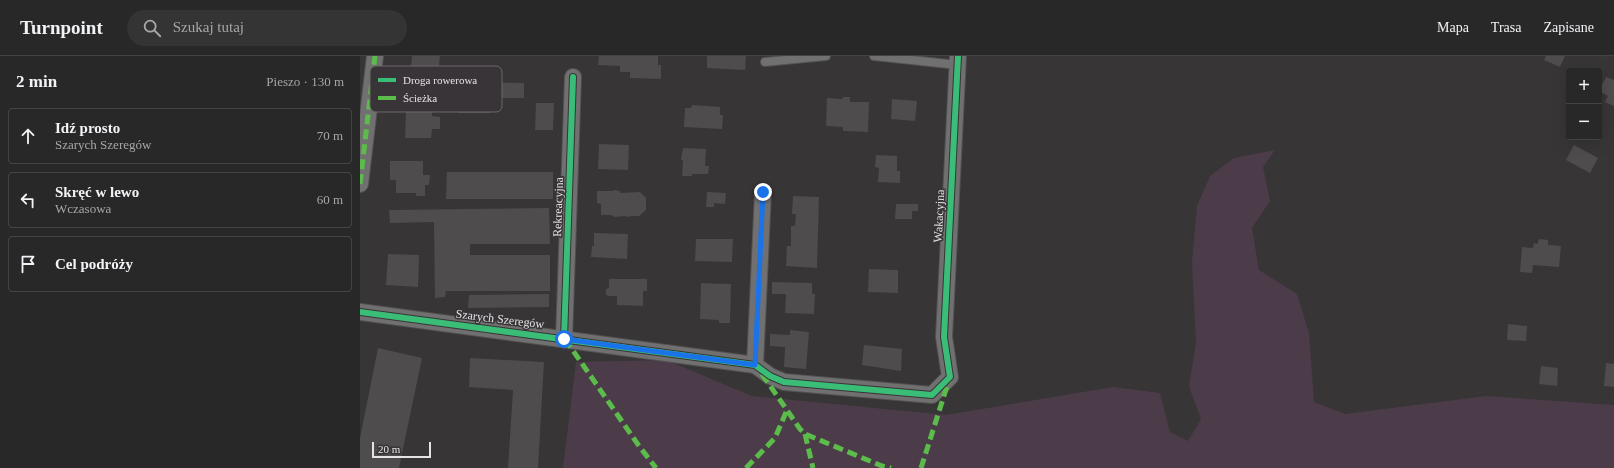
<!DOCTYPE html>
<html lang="pl">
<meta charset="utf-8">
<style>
:root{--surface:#292828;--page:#353434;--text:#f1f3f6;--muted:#a5a6a8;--line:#454445}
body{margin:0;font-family:Georgia,serif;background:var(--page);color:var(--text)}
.controls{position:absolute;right:12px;top:12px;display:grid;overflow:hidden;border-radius:4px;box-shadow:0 4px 16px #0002}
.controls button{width:36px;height:36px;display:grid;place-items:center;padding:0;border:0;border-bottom:1px solid var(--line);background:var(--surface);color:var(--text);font:20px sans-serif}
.scale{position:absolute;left:12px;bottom:10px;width:59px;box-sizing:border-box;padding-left:4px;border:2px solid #e6e3e5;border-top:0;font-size:11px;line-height:14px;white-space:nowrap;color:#e6e3e5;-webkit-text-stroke:3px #383437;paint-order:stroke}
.stop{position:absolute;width:12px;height:12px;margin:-9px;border:3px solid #1a73e8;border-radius:50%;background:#fff}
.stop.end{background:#1a73e8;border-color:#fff;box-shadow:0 1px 4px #0008}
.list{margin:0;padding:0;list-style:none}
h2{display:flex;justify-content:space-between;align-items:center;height:52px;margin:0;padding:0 16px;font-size:17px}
h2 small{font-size:13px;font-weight:400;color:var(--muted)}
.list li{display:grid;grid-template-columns:26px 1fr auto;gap:12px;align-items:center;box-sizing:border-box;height:56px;margin:0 8px 8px;padding:0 8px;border:1px solid var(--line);border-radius:4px}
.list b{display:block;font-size:15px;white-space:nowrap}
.list p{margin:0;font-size:13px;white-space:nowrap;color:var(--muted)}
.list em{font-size:13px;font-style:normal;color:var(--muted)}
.icon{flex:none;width:22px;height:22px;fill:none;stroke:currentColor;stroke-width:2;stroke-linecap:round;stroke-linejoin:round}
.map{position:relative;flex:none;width:1254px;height:412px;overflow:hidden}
header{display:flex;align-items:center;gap:24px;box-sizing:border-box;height:56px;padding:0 20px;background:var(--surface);border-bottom:1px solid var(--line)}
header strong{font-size:19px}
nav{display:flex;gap:22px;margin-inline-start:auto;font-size:14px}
.search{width:280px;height:36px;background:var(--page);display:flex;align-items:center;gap:10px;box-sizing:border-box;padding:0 14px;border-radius:22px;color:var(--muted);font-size:15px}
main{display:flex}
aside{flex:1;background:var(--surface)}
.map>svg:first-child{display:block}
.green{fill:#4c3c49}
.building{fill:#4e4c4d}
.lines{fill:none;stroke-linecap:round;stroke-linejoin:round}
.service-casing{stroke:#535152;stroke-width:10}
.minor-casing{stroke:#535152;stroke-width:18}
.service{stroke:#717071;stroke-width:8}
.minor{stroke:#717071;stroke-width:16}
.quiet{stroke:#5cbc4b;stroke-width:5;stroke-dasharray:10 5;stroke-linecap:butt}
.cycleway-casing{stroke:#383437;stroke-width:8}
.cycleway{stroke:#3abd76;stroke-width:6}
.route{stroke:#1a73e8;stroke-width:5}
.labels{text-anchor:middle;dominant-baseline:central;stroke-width:3;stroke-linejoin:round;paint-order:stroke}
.street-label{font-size:12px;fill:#e6e3e5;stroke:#383437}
.key{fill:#383437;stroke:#6c696b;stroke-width:1}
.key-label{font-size:11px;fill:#e6e3e5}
</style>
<header>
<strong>Turnpoint</strong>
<div class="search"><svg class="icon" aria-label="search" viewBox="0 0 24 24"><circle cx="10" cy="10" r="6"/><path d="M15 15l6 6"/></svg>Szukaj tutaj</div>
<nav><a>Mapa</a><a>Trasa</a><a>Zapisane</a></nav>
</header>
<main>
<aside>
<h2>2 min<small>Pieszo · 130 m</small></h2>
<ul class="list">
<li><svg class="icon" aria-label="ahead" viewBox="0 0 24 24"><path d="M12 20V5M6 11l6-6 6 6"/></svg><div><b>Idź prosto</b><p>Szarych Szeregów</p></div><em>70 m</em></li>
<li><svg class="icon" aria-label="left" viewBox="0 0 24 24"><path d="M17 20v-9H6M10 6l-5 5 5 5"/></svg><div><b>Skręć w lewo</b><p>Wczasowa</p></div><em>60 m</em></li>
<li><svg class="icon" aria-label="arrive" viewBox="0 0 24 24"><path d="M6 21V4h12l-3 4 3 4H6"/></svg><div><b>Cel podróży</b></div></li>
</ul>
</aside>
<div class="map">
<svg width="1254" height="412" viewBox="0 0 1254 412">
<rect width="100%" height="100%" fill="#373536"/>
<polygon class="green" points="915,94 903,111 910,145 892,172 899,214 937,238 949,277 954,346 985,358 1126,340 1254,349 1254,412 203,412 216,306 306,304 392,340 586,359 753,331 800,337 810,376 828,385 841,363 829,331 836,286 832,206 837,150 850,120 874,102"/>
<g class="building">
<polygon points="52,0 80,0 77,27 50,24"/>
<polygon points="239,0 298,0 298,9 301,9 301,23 270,22 270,16 260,16 260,10 238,9"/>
<polygon points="347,0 386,0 385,14 347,12"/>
<polygon points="1186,0 1205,0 1200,11 1184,4"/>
<polygon points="1246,21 1254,24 1254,50 1245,46 1248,40 1239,35"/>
<polygon points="98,26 164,27 164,42 130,42 130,57 98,57"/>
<polygon points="483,41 490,41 490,46 509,46 508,76 483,75 483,71 466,70 467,42 482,43"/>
<polygon points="532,43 557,45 555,65 531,63"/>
<polygon points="176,47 194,47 193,74 175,74"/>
<polygon points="332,49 360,51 360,59 363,59 362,73 324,71 325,52 331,52"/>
<polygon points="46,54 72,55 72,60 80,61 80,73 72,73 71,82 45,82"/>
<polygon points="239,88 269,89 268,114 238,113"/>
<polygon points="1214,89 1238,102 1230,117 1206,104"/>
<polygon points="323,92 346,93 345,110 349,110 348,118 332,118 332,120 322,120 323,104 321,104"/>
<polygon points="516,99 537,100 537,115 540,115 540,127 518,126 519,112 515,111"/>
<polygon points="30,105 63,105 63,119 70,119 69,129 65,129 65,140 56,140 56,137 36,137 36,124 30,124"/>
<polygon points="87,116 193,116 193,143 86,143"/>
<polygon points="255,134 260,135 260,137 280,136 286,142 286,154 279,160 271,160 269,161 265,160 255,161 251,159 241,159 241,148 237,147 237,135 252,135"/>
<polygon points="347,136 366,137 365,148 354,147 354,151 346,151"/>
<polygon points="433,140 459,141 457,212 426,210 427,190 431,190 431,170 435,170 436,158 432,158"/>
<polygon points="536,148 558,148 558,155 552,155 552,163 535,163"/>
<polygon points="189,152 190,188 110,188 110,199 190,199 190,235 86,235 85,241 75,242 74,166 30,167 29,154"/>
<polygon points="234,177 268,178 267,203 231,201 232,190 234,190"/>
<polygon points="336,183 373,183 372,206 335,205"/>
<polygon points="1180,183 1188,184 1188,189 1201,190 1199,211 1173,209 1172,217 1160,216 1162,191 1173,192 1174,187 1178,188 1178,185"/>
<polygon points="28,198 59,199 58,231 26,229"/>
<polygon points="509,213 538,214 538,237 508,236"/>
<polygon points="249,223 287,223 287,235 283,235 283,250 257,249 257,240 248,240 246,238 246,233 249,232"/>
<polygon points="412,226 452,227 452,238 455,238 454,258 425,257 426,238 412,238"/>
<polygon points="341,227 361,228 363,227 363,228 371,228 370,267 359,267 359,264 340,263"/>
<polygon points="189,238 189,251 108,252 109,239"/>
<polygon points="1148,268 1167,270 1166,285 1147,284"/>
<polygon points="430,274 449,276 446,313 424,311 425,291 410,290 410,278 430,279"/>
<polygon points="504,289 542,293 541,315 502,309"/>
<polygon points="18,292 62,302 39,412 0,412 0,382"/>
<polygon points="110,302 184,306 178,412 148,412 153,334 109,331"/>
<polygon points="1246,307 1254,308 1254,331 1244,330"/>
<polygon points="1181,310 1198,312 1197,330 1179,328"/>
</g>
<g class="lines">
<defs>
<g id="service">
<polyline points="514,0 598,9"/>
<polyline points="405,6 466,0"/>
</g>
<g id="minor">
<polyline points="0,128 15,0"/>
<polyline points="0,256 395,309 410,320 424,326 572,339 590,321 584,281 598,0"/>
<polyline points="204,283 213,21"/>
<polyline points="395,309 403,136"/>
</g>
</defs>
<use href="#service" class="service-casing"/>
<use href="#minor" class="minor-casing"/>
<use href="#service" class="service"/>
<use href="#minor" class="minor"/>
<g class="quiet">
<polyline points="0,128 15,0"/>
<polyline points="205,283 279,390 296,412"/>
<polyline points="402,318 440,373 445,378 522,410 531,412"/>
<polyline points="445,378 453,412"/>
<polyline points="386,412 415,382 427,354"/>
<polyline points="561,412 589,324"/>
</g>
<defs>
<g id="cycleway">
<polyline points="0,256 395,309 410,320 424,326 572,339 590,321 584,281 598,0"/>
<polyline points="204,283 213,21"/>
</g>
</defs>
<use href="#cycleway" class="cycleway-casing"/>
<use href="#cycleway" class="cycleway"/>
</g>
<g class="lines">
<polyline class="route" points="204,283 395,309 403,136"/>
</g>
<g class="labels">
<g class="street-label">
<text transform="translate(198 151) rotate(-88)">Rekreacyjna</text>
<text transform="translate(579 160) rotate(-87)">Wakacyjna</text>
<text transform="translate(140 263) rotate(7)">Szarych Szeregów</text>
</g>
</g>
<rect x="10" y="10" width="132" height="46" rx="6" class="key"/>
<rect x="18" y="22" width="18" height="4" fill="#3abd76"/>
<rect x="18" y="40" width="18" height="4" fill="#5cbc4b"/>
<g class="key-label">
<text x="43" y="28">Droga rowerowa</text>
<text x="43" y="46">Ścieżka</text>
</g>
</svg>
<div class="controls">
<button>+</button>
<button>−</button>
</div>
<div class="scale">20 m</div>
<div class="stop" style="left:204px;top:283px"></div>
<div class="stop end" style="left:403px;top:136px"></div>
</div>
</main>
